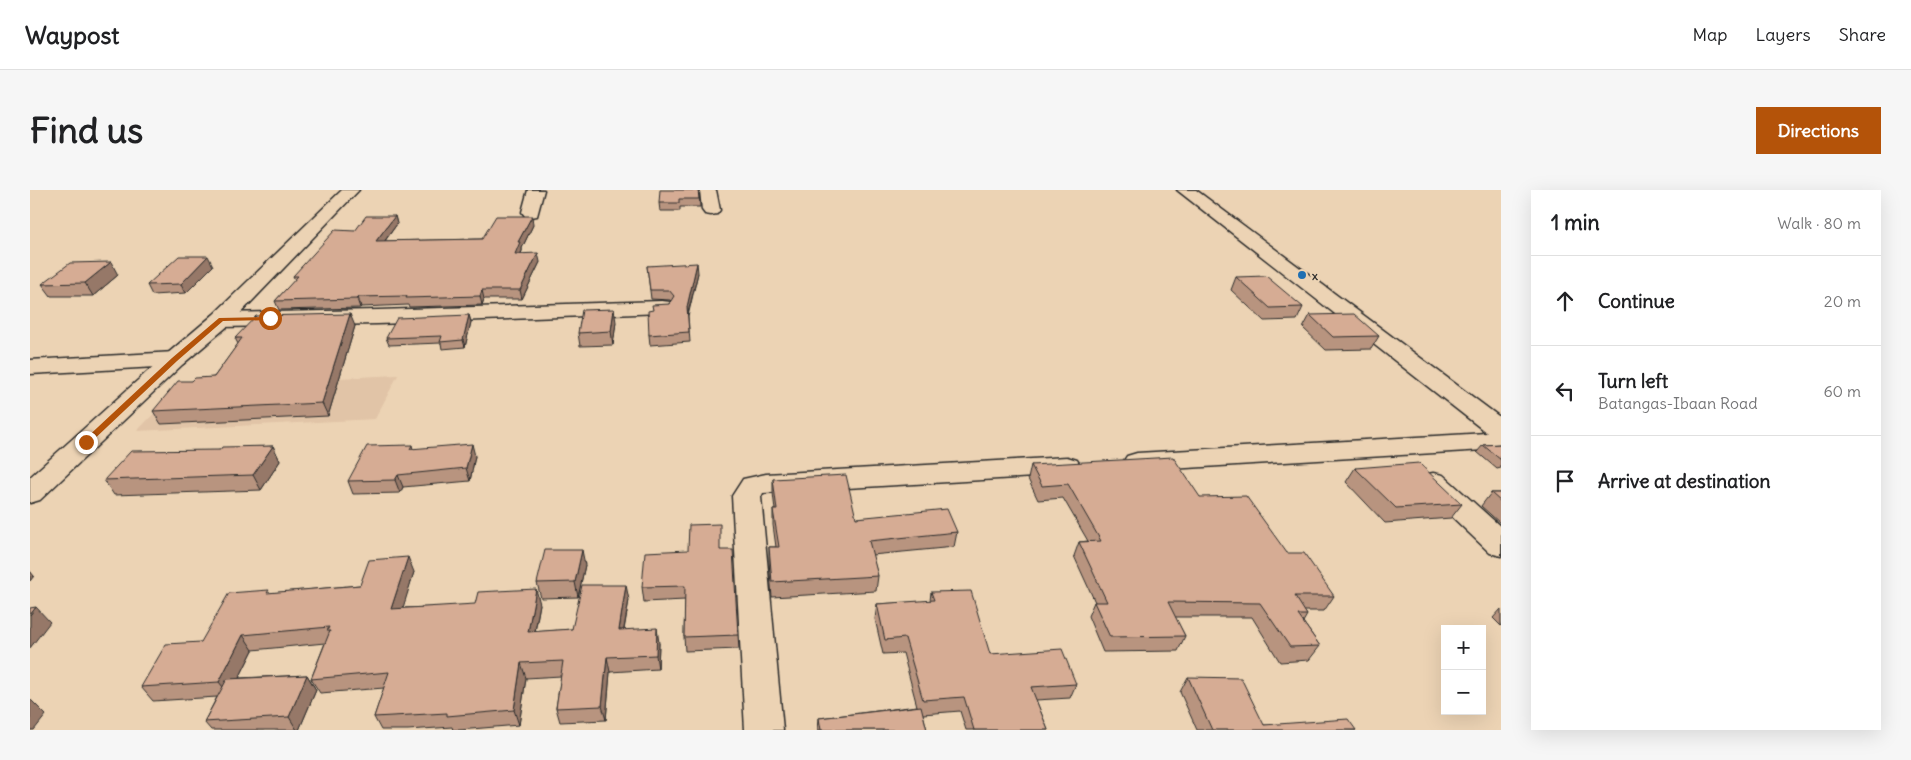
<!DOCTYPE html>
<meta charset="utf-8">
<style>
:root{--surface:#fff;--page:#f6f6f6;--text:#202124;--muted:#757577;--line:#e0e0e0;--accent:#b45309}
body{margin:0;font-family:Delius,sans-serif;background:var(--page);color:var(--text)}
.controls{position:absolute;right:15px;bottom:15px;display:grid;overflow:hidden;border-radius:0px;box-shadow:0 5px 20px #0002}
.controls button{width:45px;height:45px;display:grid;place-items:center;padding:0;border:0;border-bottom:1px solid var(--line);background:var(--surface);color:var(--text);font:25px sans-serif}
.stop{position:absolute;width:15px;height:15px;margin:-11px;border:4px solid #b45309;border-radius:50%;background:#fff}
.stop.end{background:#b45309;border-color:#fff;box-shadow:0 1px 5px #0008}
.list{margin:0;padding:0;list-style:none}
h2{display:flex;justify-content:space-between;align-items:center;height:65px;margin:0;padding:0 20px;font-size:21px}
h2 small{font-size:16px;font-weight:400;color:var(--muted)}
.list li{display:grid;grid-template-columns:32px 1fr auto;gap:15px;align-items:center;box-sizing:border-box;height:90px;padding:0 20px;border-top:1px solid var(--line)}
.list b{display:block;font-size:19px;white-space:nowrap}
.list p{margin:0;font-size:16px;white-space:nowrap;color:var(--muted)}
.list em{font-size:16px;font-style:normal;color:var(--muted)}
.icon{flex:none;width:28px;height:28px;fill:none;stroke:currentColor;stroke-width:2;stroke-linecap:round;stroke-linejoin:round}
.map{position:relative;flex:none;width:1471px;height:540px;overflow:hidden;border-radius:0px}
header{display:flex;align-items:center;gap:30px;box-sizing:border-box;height:70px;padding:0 25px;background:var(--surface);border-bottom:1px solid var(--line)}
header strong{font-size:24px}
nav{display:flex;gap:28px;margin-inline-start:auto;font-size:18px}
.intro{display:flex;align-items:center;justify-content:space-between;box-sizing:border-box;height:120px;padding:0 30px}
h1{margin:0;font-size:35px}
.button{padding:12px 22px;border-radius:0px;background:var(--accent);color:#fff;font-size:18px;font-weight:700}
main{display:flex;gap:30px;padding:0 30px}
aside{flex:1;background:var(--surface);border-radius:0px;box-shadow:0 5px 20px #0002}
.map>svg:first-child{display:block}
.built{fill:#e1c4a7}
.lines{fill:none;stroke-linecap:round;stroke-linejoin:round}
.minor-casing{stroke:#2b2b2b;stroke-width:3}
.major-casing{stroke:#2b2b2b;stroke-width:3}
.minor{fill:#ecd3b4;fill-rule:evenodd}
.major{fill:#ecd3b4;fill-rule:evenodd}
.wall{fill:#b8947f;stroke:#2b2b2b}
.shaded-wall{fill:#967868;stroke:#2b2b2b}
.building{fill:#d6ac94;stroke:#2b2b2b}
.route{fill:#b45309}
.poi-dot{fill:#1f6fb2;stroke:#ecd3b4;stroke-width:2}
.labels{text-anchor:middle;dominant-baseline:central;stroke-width:4.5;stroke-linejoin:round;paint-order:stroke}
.far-poi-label{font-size:12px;font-weight:bold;fill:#2b2b2b;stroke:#ecd3b4;text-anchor:start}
</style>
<header>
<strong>Waypost</strong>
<nav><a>Map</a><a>Layers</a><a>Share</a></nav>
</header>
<div class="intro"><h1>Find us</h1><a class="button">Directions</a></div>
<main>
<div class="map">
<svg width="1471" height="540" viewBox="0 0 1471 540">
<rect width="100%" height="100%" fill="#ecd3b4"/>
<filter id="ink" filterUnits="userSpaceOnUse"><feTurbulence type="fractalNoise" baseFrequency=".02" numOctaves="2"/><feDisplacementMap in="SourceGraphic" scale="10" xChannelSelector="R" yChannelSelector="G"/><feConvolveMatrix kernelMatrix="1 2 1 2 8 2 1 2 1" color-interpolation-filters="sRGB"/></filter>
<g filter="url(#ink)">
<polygon class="built" points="368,185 345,229 107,241 151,196"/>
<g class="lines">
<defs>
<g id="minor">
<polygon points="498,0 514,0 507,26 501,27 495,26 492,22"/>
<polygon points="670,0 686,0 690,20 687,24 681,25 675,24 672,20"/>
<polygon points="1147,0 1166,0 1471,228 1471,259 1107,281 1097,278 1093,272 1097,266 1107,263 1457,243"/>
<polygon points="632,111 640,112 643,117 640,122 632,123 348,134 191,137 183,135 180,130 183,125 191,123 348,120"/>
<polygon points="145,162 153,164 157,169 153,174 145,176 0,184 0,170"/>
<polygon points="1037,267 1047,270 1051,276 1047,282 1037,285 733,303 731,307 753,540 715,540 702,306 713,289 736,284"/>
<polygon points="1403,283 1413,285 1471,337 1471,366 1460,363 1393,299 1389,292 1393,285"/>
</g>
<polygon id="major" points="312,0 329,0 199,135 153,174 10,310 0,313 0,287 137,164 183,125"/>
</defs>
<use href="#minor" class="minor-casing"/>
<use href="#major" class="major-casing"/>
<use href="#minor" class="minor"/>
<use href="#major" class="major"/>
</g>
<g class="wall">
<polygon points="669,0 670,17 650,17 650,21 630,21 629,13"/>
<polygon points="365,26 367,34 355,51 452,49 503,35 492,58 492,61 491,64 510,72 492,109 454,109 452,115 379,117 378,115 331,117 330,118 249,120 245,111 265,90 263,86 325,41"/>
<polygon points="183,76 156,103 122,105 117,95"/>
<polygon points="617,76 668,83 658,126 660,152 620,155 619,145 623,120 639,114 641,111 640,110 621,109"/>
<polygon points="88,85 63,106 21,106 12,94"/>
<polygon points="1206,87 1273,117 1267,130 1234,131 1201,100"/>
<polygon points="439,125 441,132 435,157 412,159 411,153 359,155 356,148"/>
<polygon points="1280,125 1349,146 1341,159 1296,160 1273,138"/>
<polygon points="586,132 583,155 550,156 548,143"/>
<polygon points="325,136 298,226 131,234 123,221 162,191 184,187 208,154 205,148"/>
<polygon points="1471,254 1471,278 1467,279 1447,262 1453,255"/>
<polygon points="382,255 383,259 445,266 440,291 373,297 370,303 323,304 318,291"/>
<polygon points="243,256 250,271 231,300 84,305 74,290 190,260"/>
<polygon points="1001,275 1170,307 1257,363 1304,406 1294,421 1274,421 1277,425 1273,432 1290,456 1279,470 1250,472 1222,427 1145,427 1155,446 1148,461 1073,462 1058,426 1064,412 1065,412 1044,366 1049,352 1058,351 1033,308 1008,310 998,289"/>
<polygon points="1325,278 1432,314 1421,328 1355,333 1316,292"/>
<polygon points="743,289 826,328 927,342 924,357 842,365 848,386 846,401 742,407 739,372 739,357 746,357 743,335 743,320 745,320 743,303"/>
<polygon points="1461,303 1471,303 1471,334 1451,316"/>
<polygon points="691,360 708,445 709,459 655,461 654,447 655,410 614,412 612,397"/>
<polygon points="555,375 548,407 511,408 507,393"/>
<polygon points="384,382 372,418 510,414 505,442 542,439 599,410 594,440 629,453 628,479 580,482 576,530 530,532 526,518 531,486 496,488 489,535 429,540 423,540 422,537 378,540 351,540 344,527 354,498 290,503 281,489 295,453 223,460 209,488 277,485 286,500 269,540 181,540 174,532 187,507 123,511 111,497 171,452 241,403 330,395"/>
<polygon points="901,402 960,464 1046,494 1040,508 1006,510 1018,540 936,540 930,521 893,524 897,540 788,540 789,528 887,516 873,463 853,464 845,429 847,414 900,411"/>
<polygon points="1471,419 1471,436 1463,428"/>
<polygon points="1158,487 1234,535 1326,540 1167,540 1150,502"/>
</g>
<g class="shaded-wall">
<polygon points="365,26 367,34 348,60 346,51"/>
<polygon points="502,26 503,35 492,58 492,61 486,73 485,64 488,52"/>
<polygon points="508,63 510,72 492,109 490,100"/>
<polygon points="178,66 183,76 156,103 151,94"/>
<polygon points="81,72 88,85 63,106 55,93"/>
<polygon points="667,73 668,83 657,127 657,117"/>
<polygon points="452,100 454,109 452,115 450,106"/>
<polygon points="328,107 331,117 330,118 327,109"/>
<polygon points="584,119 586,132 583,155 581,141"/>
<polygon points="320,124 325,136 298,226 292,213"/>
<polygon points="439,125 441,132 435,157 433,150"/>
<polygon points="442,254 445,266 440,291 436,278"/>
<polygon points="243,256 250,271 231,300 223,285"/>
<polygon points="368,285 373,297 370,303 365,290"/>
<polygon points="552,360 555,375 548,407 545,392"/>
<polygon points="378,367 384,382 368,434 361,419"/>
<polygon points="0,381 4,386 0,391"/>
<polygon points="596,395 599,410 591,455 589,440"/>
<polygon points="506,399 510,414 502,457 498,442"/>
<polygon points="6,417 20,432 0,458 0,425"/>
<polygon points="627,438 629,453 628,479 626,465"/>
<polygon points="213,445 223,460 200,506 189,492"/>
<polygon points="577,467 580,482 576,530 572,516"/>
<polygon points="491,473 496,488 489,535 484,520"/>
<polygon points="277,485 286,500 269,540 267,540 259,527"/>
<polygon points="1,510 16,525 4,540 0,540 0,511"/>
</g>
<g class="building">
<polygon points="630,0 668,0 669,9 649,9 649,13 629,13"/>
<polygon points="336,26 365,26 346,51 452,49 466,26 502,26 488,52 490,52 485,64 508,63 490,100 452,100 450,106 376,108 377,106 328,107 327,109 245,111 268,86 263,86 305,40 325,41"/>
<polygon points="149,66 178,66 151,94 117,95"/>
<polygon points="81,72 55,93 12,94 40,73"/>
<polygon points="667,73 657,117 659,142 619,145 618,121 623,120 622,115 639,114 644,106 639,100 620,100 617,76"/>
<polygon points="1236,86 1273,117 1240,118 1206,87"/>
<polygon points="584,119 581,141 548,143 552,120"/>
<polygon points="320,124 292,213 123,221 148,191 162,191 165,188 184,187 212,148 205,148 226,126"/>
<polygon points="1324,124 1349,146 1303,147 1280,125"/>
<polygon points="439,125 433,150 410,152 412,146 356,148 367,128"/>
<polygon points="442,254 436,278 368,285 365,290 318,291 337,256 382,255 380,259"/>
<polygon points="1471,254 1471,270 1453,255"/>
<polygon points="243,256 223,285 74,290 101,261 190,260 192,257"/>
<polygon points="1143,267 1170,307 1216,306 1257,363 1274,363 1304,406 1265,406 1277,425 1268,425 1290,456 1260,457 1230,413 1138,412 1155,446 1080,447 1064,412 1077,412 1049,352 1071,351 1038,294 1012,296 1001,275"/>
<polygon points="1389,273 1432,314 1366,318 1325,278"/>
<polygon points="816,285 826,328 917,319 927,342 839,351 848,386 742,392 739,357 749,357 743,320 747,320 743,289"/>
<polygon points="1461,303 1471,303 1471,312"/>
<polygon points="690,334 690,360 703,360 708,445 654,447 655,396 612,397 615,362 658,360 659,335"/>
<polygon points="515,360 552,360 545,392 507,393"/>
<polygon points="378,367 361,419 445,414 448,402 506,399 498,442 542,439 552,395 596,395 589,440 627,438 626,465 577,467 572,516 526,518 533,471 491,473 484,520 417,526 417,523 344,527 359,482 281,489 300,441 297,441 299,437 213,445 189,492 111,497 136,454 171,452 199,403 239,400 237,403 330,395 339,370"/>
<polygon points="941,401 960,464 1032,459 1046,494 1001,497 1018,540 944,540 934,507 893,510 875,448 855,450 847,414 904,410 901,402"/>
<polygon points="6,417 0,425 0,418"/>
<polygon points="277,485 259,527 174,532 197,489"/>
<polygon points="1158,487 1211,488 1234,535 1318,529 1326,540 1182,540"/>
<polygon points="891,516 897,540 791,540 789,528"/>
</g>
</g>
<polygon class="route" points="240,127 243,127 243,130 193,131 147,171 59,254 53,254 53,251 142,168 189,128"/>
<circle class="poi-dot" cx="1272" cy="85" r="5"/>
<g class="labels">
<g class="far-poi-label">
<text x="1282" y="85">x</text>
</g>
</g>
</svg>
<div class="controls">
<button>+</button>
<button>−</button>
</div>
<div class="stop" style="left:240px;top:128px"></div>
<div class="stop end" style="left:56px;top:252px"></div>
</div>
<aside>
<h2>1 min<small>Walk · 80 m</small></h2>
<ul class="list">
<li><svg class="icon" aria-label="ahead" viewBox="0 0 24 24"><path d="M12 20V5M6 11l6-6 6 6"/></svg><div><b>Continue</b></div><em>20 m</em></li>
<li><svg class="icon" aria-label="left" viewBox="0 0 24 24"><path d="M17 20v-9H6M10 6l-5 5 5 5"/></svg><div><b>Turn left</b><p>Batangas-Ibaan Road</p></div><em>60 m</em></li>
<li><svg class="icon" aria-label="arrive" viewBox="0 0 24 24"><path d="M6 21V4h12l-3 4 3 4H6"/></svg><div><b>Arrive at destination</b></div></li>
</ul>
</aside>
</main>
